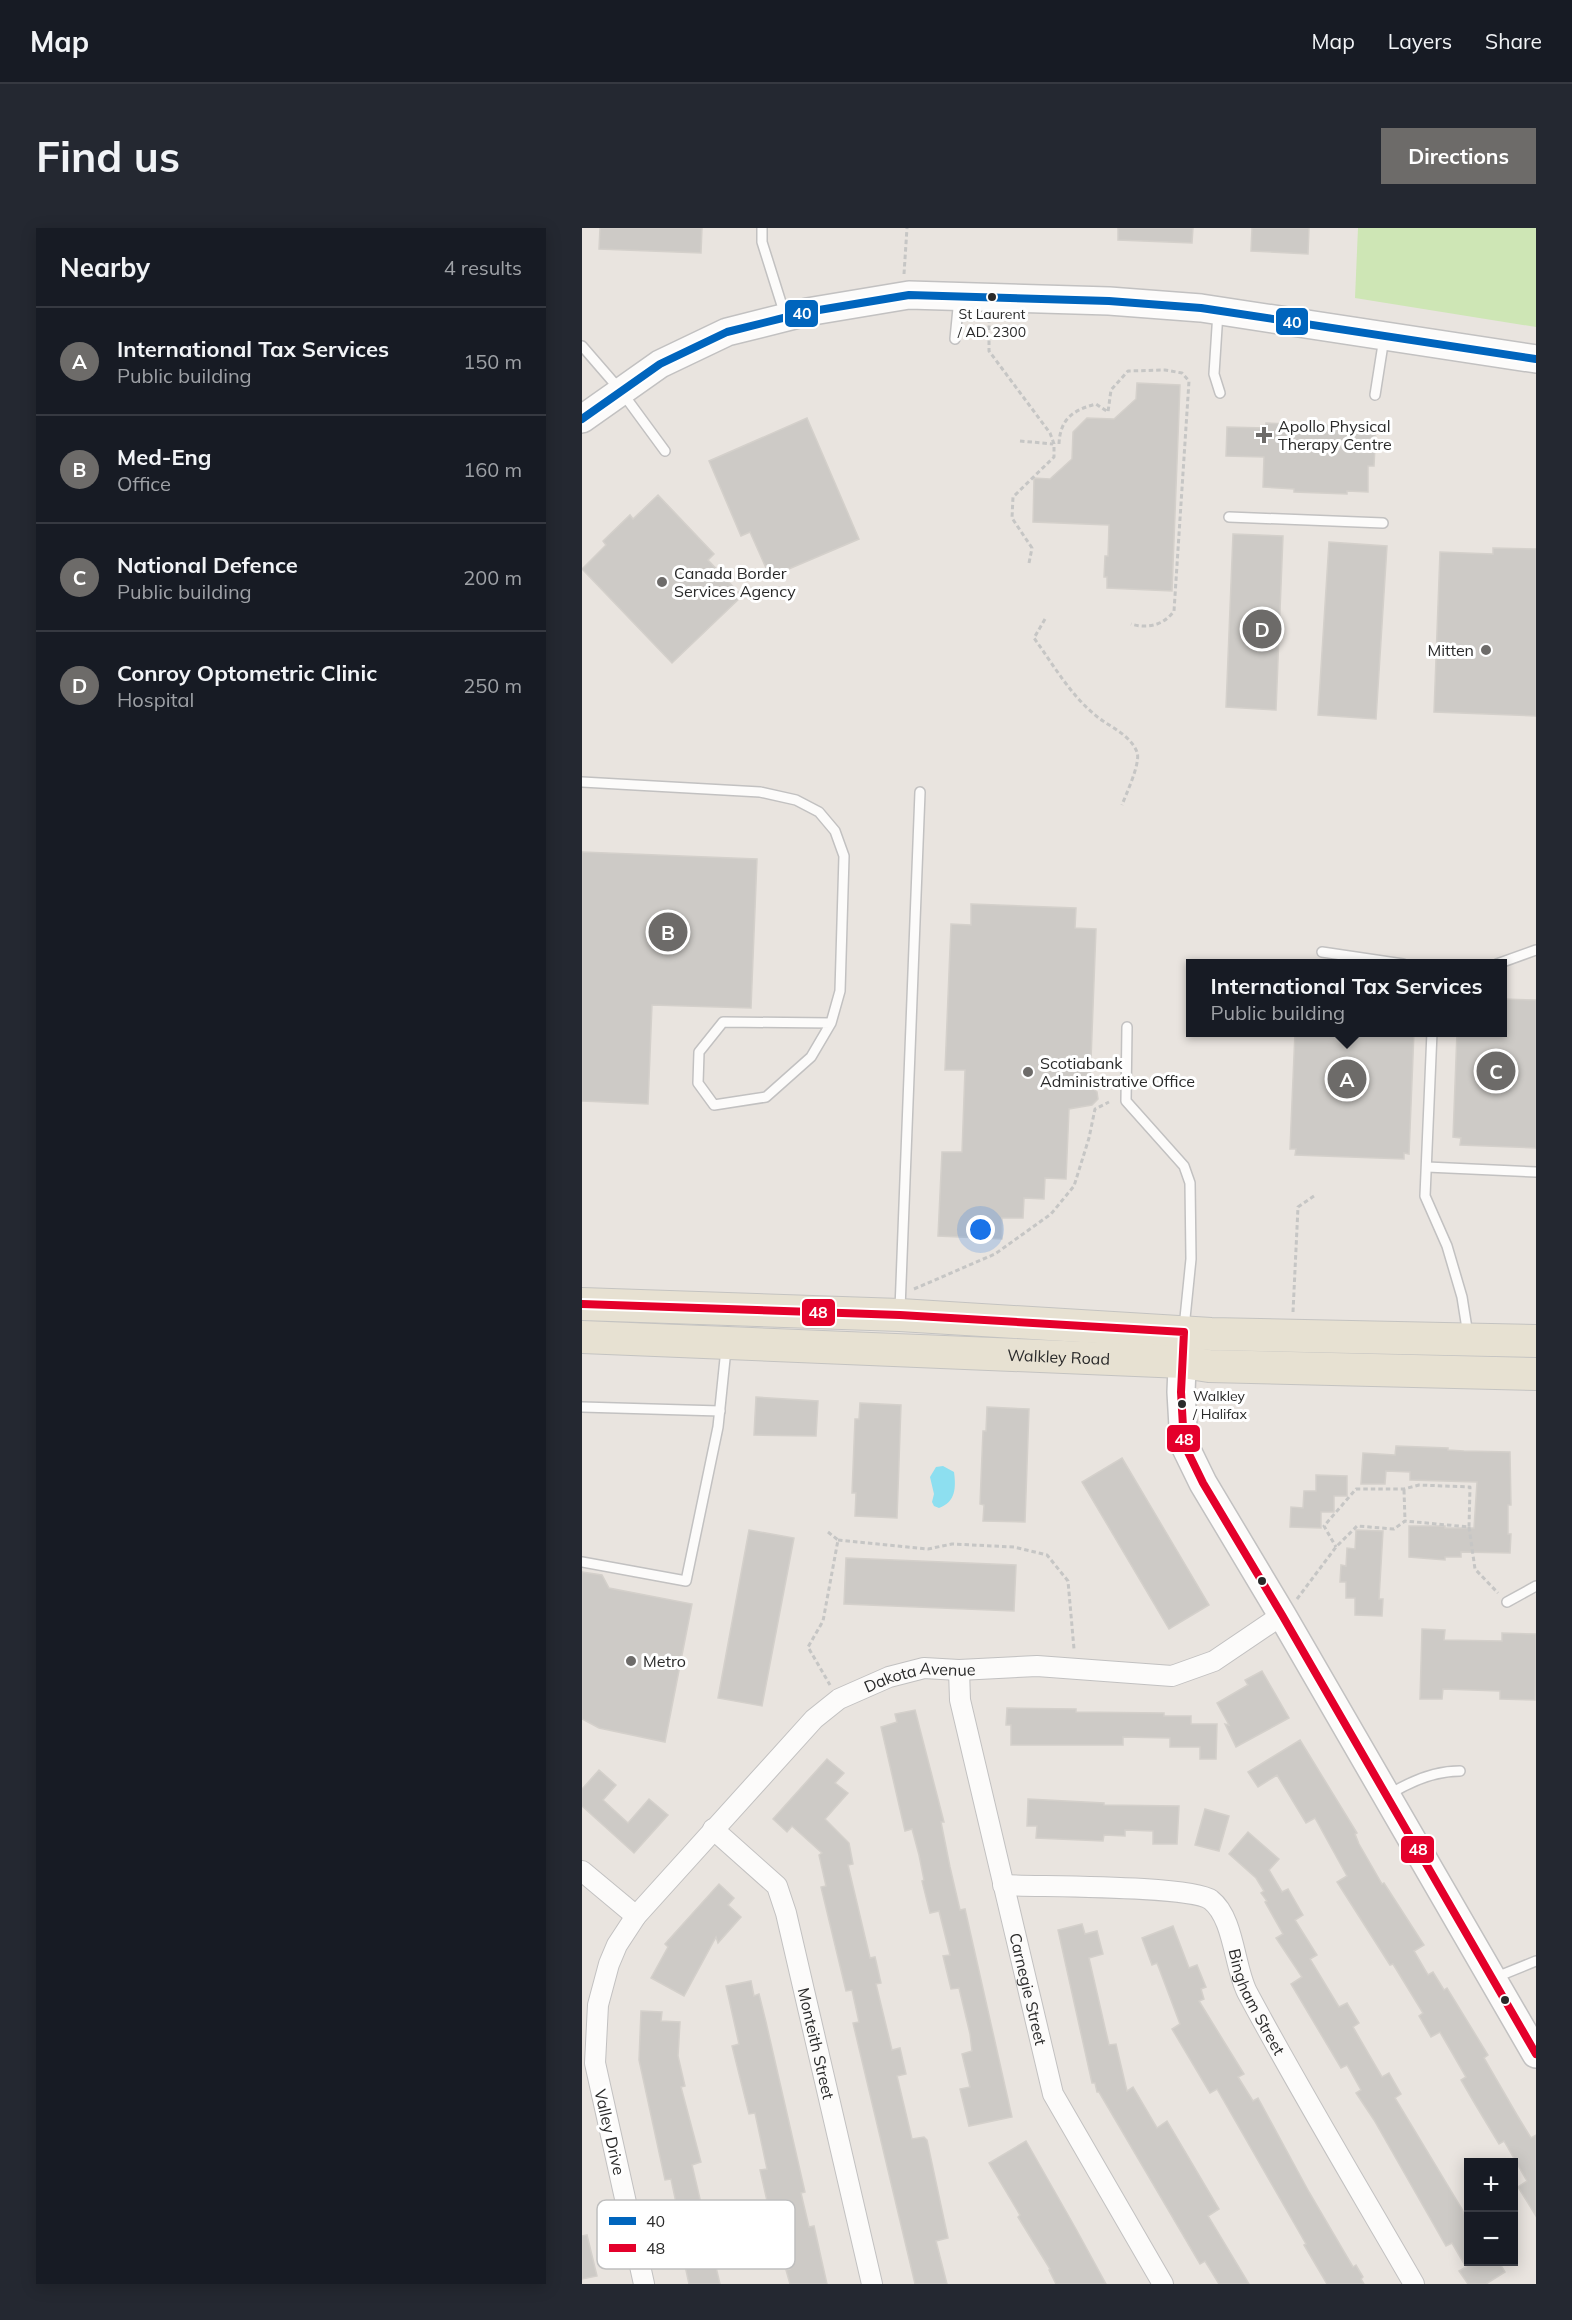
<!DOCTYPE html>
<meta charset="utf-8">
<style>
:root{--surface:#171b24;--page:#242831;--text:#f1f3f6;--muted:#9ea1a6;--line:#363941;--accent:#6d6b69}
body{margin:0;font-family:Mulish,sans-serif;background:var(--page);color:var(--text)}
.controls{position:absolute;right:18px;bottom:18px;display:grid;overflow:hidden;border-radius:0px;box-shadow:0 3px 15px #0003}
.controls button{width:54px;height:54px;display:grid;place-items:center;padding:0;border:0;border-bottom:2px solid var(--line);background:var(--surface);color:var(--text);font:30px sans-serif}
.you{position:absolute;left:399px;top:1002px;width:21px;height:21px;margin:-15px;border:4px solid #fff;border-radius:50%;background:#1a73e8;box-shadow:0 0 0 9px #1a73e833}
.badge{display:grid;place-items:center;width:39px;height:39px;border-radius:50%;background:var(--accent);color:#fff;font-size:20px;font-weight:700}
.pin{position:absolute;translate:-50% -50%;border:3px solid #fff;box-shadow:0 2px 6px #0006}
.popup{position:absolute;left:604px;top:731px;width:321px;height:78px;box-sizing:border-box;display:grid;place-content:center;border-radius:0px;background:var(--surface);filter:drop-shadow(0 2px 4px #0005);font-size:20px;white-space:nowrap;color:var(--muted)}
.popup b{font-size:22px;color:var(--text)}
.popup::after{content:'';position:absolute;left:50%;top:100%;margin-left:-12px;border:12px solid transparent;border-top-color:var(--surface)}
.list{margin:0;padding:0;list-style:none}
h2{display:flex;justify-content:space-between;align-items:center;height:78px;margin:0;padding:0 24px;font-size:26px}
h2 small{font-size:20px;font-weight:400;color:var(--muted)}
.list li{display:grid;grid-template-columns:39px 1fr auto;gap:18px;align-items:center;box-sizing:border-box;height:108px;padding:0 24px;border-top:2px solid var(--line)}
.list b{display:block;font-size:22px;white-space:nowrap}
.list p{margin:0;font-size:20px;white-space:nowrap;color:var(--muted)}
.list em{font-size:20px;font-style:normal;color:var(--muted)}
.map{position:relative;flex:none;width:954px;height:2056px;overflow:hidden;border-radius:0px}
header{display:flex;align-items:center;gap:36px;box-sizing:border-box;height:84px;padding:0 30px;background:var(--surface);border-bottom:2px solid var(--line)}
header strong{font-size:28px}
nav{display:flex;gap:33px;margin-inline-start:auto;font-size:21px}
.intro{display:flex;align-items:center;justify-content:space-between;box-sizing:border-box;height:144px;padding:0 36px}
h1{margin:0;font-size:42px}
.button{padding:15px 27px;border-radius:0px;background:var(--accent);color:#fff;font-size:21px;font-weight:700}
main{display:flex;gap:36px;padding:0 36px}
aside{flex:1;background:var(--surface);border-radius:0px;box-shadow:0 3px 15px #0003}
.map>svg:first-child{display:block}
.green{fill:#cee6b5}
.water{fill:#8ddff0}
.building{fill:#cdcac6;stroke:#d4d0cb;stroke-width:1.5}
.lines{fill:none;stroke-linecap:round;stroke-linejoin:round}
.lane-casing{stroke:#c2c1c1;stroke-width:12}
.street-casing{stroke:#c2c1c1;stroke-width:22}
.secondary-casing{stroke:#c2c1c1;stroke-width:30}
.primary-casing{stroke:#c4c3c1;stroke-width:34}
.path{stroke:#c6c6c5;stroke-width:3;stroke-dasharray:4.5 3;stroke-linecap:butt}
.lane{stroke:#fcfbfa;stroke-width:9}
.street{stroke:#fcfbfa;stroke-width:20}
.secondary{stroke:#fcfbfa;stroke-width:27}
.primary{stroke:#e7e1d2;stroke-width:32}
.bus-1-casing{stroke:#fff;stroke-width:12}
.bus-2-casing{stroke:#fff;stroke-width:12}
.bus-1{stroke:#0065bd;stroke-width:8}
.bus-2{stroke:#e4002b;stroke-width:8}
.bus-dot{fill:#2a2a2a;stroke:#fff;stroke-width:2}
.poi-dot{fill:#6d6b69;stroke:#fff;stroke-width:2}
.labels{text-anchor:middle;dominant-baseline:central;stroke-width:6;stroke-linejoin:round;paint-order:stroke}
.bus-label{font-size:14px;fill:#2a2a2a;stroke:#fff}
.poi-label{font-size:16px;fill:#2a2a2a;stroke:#fff;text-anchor:start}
.street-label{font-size:16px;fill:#2a2a2a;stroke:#fff}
.key{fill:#fff;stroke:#bfbfbf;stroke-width:1.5}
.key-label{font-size:16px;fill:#2a2a2a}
.line-badge{stroke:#fff;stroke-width:2}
.badge-label{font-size:16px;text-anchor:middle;font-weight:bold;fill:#fff}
</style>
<header>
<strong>Map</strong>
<nav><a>Map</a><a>Layers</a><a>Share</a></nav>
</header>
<div class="intro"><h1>Find us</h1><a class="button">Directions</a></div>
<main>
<aside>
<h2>Nearby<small>4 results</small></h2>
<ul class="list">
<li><span class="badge">A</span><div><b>International Tax Services</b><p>Public building</p></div><em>150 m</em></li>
<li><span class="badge">B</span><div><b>Med-Eng</b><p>Office</p></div><em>160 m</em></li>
<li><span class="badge">C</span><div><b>National Defence</b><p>Public building</p></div><em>200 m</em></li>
<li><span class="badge">D</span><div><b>Conroy Optometric Clinic</b><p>Hospital</p></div><em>250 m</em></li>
</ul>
</aside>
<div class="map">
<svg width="954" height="2056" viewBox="0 0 954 2056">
<rect width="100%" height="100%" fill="#e9e4df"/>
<polygon class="green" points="776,0 954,0 954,99 773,70"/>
<path class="water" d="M 361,1238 L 372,1244 C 374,1259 374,1274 357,1280 L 352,1278 L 350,1274 L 352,1266 L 348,1249 L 354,1239 Z"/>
<g class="building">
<polygon points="18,0 120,0 119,25 17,21"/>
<polygon points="536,0 611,0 610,15 536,12"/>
<polygon points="670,0 727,0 726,26 669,23"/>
<polygon points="555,155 598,157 590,363 525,360 525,349 522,349 523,328 526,328 527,297 451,294 452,250 468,251 490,231 491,204 505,190 532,191 554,171"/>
<polygon points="225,190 277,311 188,349 168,304 159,308 127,233"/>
<polygon points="684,195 794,199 792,238 786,238 786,264 765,263 765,266 712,264 712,261 681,259 682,229 644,228 645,199 684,200"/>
<polygon points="76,267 132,326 126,332 160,368 90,435 0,341 24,317 21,313 48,287 51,291"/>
<polygon points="651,306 701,308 694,482 644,479"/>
<polygon points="747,314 805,318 794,491 736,487"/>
<polygon points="911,320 954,321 954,488 852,484 858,324 911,326"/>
<polygon points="0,624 175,631 169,780 70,777 66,876 0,873"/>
<polygon points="389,676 494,680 493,700 514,701 508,858 515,864 516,871 510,877 487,881 484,951 463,950 462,971 442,970 441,990 420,990 420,1011 356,1008 360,924 380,924 383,842 363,842 369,696 389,697"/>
<polygon points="921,771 954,772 954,920 878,917 879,910 871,909 875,804 921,804"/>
<polygon points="713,804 832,804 827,926 822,925 822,931 713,927 714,921 708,921"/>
<polygon points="174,1169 236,1173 234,1208 172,1207"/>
<polygon points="278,1175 319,1177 315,1290 273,1288 274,1265 270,1265 273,1191 277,1191"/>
<polygon points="405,1179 447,1181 443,1294 401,1293 402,1277 398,1276 401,1203 404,1203"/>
<polygon points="814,1218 866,1220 866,1222 882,1223 928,1224 929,1277 926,1277 926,1306 929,1306 928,1325 879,1324 879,1329 863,1329 863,1332 827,1329 827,1298 863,1298 863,1300 892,1300 895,1254 828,1252 828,1244 804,1243 803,1256 779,1256 781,1225 813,1227"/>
<polygon points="540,1230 627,1377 587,1401 500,1254"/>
<polygon points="734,1247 765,1248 765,1268 752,1268 752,1284 739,1284 739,1300 708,1299 709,1279 721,1280 722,1263 734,1263"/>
<polygon points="167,1302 212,1310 180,1478 136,1470"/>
<polygon points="774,1302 801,1303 797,1371 801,1371 800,1388 773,1387 773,1370 764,1370 764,1354 758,1354 759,1337 764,1338 765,1320 773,1321"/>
<polygon points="264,1330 434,1337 432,1383 262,1376"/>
<polygon points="0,1344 20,1347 27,1360 110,1376 83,1514 17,1500 0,1491"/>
<polygon points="840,1401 863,1402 862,1412 920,1413 920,1405 954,1406 953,1472 918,1471 918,1463 861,1461 860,1471 838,1471"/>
<polygon points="680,1443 707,1490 654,1519 643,1496 647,1497 635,1475 666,1457 663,1452"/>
<polygon points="425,1480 494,1481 494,1484 582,1485 582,1488 609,1488 609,1496 635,1496 634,1531 618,1531 618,1519 588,1519 588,1510 541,1509 541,1517 429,1517 429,1497 424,1497"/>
<polygon points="333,1482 362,1594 359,1594 368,1639 378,1682 383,1681 430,1889 387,1898 378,1861 388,1859 380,1826 390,1823 388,1806 377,1760 369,1761 361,1728 368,1727 357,1683 348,1685 340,1653 342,1652 337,1627 330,1601 323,1603 299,1499 315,1494 313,1486"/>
<polygon points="718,1512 775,1605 773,1606 777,1616 800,1656 802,1655 842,1717 832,1723 846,1747 851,1744 862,1762 865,1760 906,1827 902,1830 935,1887 949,1910 954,1907 954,1988 936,1959 945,1953 922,1913 917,1916 893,1876 879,1852 884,1849 858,1804 849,1809 837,1788 841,1785 811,1736 808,1737 755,1654 765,1648 733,1590 724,1595 695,1547 676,1559 666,1544"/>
<polygon points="245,1531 262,1545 253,1555 266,1565 243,1591 267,1615 271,1636 266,1637 288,1730 293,1729 299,1755 294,1756 310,1822 318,1820 324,1846 315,1848 330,1911 342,1909 345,1912 366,2010 354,2013 365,2056 333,2056 271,1795 277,1794 270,1762 264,1763 239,1659 244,1658 237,1627 240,1625 210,1598 205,1604 191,1591"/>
<polygon points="17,1542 34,1557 21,1572 46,1595 67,1571 86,1587 52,1625 0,1578 0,1561"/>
<polygon points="446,1571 522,1575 522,1577 597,1578 595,1616 571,1616 571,1603 543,1602 543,1608 522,1607 521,1613 454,1610 455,1598 445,1598"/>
<polygon points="623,1581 647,1588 637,1623 613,1617"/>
<polygon points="666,1604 697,1631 687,1642 700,1664 706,1661 721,1687 713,1692 735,1727 728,1731 757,1779 765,1775 777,1795 771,1799 800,1849 807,1845 819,1866 813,1870 880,1981 886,1995 886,2034 917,2034 923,2044 904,2056 886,2056 877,2043 884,2039 870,2015 864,2018 792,1892 774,1865 779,1862 765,1837 759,1840 709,1756 720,1749 694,1710 701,1706 683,1674 685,1673 679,1665 682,1663 674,1650 647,1626"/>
<polygon points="137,1656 152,1670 146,1677 159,1689 136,1715 134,1709 102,1768 69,1750 86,1719 83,1716"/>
<polygon points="500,1696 503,1706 515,1703 521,1726 507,1730 527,1817 534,1816 545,1863 551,1859 575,1900 585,1893 637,1981 626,1988 667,2056 637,2056 623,2033 618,2036 517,1864 515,1864 513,1855 510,1855 476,1702"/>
<polygon points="591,1698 607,1740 615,1737 624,1759 619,1761 622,1771 617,1773 662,1846 656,1849 671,1873 676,1870 727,1964 771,2039 774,2037 781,2049 779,2051 782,2056 745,2056 722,2017 724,2016 635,1861 628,1865 590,1801 598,1796 575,1735 570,1737 560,1710"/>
<polygon points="169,1753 172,1768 177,1766 184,1794 223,1964 219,1965 227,1999 232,1998 245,2056 208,2056 204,2042 208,2041 207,2033 198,1993 190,1995 178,1942 185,1941 173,1885 167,1886 150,1818 157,1816 144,1758"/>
<polygon points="59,1783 80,1784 79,1793 98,1794 96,1828 103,1858 99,1859 119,1934 110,1937 138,2056 107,2056 100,2024 105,2023 97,1989 89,1951 83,1952 57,1832"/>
<polygon points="444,1913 494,2001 524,2056 474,2056 467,2042 468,2041 436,1989 438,1987 407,1935"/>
<polygon points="5,2007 15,2048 0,2051 0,2008"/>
</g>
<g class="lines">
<defs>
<g id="lane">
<polyline points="180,0 180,14 203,87"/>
<polyline points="636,84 632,146 638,165"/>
<polyline points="373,111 377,70"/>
<polyline points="0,118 39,163 83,223"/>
<polyline points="793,167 802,110"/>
<polyline points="647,289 801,295"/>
<polyline points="0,554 178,564 214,572 237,584 253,603 262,628 258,763 249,795 229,829 184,869 132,877 116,855 117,824 141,794 249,795"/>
<polyline points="740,724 821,736"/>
<polyline points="915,736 954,722"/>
<polyline points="545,799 544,873 602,938 608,955 609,1031 602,1100"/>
<polyline points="850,804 843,968 865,1018 880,1069 886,1107"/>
<polyline points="845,939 954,944"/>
<polyline points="318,1081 338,564"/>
<polyline points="0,1179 138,1183"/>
<polyline points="0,1334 104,1353 136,1199 144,1121"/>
<polyline points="925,1374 954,1358"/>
<path d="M 808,1566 C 829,1553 853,1543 878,1543"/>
<polyline points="912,1750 954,1733"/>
</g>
<g id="street">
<path id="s1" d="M 377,1442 L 378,1472 L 471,1866 L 581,2056"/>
<path id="s2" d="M 131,1601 L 195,1658 L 204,1685 L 290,2056"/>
<polyline points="0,1643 54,1688"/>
<path id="s3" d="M 421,1657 C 456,1659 608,1657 629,1672 C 652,1690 652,1738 665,1764 C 718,1863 776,1959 832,2056"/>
<path id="s4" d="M 62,2056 L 13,1835 L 16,1777 L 27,1736 L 35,1717 L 54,1688 L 232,1491 L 257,1471 L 307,1449 L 342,1440 L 377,1442 L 455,1438 L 590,1448 L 632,1433 L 700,1387"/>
</g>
<g id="secondary">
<polyline points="0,191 78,136 145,104 225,84 327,67 527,73 619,80 954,131"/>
<polyline points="601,1115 599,1164 602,1216 621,1255 700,1387 954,1826"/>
</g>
<g id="primary">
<polyline points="0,1076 318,1087 629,1106 954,1113"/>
<path id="s5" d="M 0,1109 L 601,1134 L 627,1138 L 954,1146"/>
</g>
</defs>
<use href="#lane" class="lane-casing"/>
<use href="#street" class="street-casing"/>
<use href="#secondary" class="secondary-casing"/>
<use href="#primary" class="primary-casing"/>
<g class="path">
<polyline points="322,46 325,0"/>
<polyline points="407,90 407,123 468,205 472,216 472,229 431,269 430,290 450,320 447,335"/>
<polyline points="438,213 471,216"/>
<path d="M 477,216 C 478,191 491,182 514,176 L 526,184 L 529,162 L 546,143 L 583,142 L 600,145 L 607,153 L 592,383 C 582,397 566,401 549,396"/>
<path d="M 463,391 L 452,410 C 473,439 491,472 521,493 C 533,501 549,509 555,524 C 559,535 544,566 540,577"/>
<polyline points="332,1061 413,1026 469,986 492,958 507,910 513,881 527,874"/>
<polyline points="711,1084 716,979 732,968"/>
<polyline points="822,1262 823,1293"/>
<polyline points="887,1299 893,1341 916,1365"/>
<polyline points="246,1304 256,1312 241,1393 226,1419 248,1457"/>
<polyline points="256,1312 346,1321 370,1316 432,1319 465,1327 486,1353 492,1421"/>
<polyline points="715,1371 754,1319 775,1298 812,1301 823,1293 887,1299 888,1259 837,1257 822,1261 774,1261 742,1298 754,1319"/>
</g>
<use href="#lane" class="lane"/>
<use href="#street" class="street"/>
<use href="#secondary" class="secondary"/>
<use href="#primary" class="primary"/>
<defs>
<polyline id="bus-1" points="0,191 78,136 145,104 225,84 327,67 527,73 619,80 954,131"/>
<polyline id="bus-2" points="0,1076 318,1087 602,1104 599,1164 602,1216 621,1255 700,1387 954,1826"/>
</defs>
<use href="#bus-1" class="bus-1-casing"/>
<use href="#bus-2" class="bus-2-casing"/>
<use href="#bus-1" class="bus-1"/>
<use href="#bus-2" class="bus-2"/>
</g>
<g class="bus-dot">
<circle cx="410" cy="69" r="5"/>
<circle cx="600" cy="1176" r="5"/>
<circle cx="680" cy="1353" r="5"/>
<circle cx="923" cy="1772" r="5"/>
</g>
<g class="poi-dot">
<path d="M679 198h6v6h6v6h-6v6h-6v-6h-6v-6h6z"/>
<circle cx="80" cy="354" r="6"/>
<circle cx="904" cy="422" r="6"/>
<circle cx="446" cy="844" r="6"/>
<circle cx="49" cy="1433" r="6"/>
</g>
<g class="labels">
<g class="bus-label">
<text x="410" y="86">St Laurent<tspan x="410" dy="18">/ AD. 2300</tspan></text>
<text x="611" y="1168" text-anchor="start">Walkley<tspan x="611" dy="18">/ Halifax</tspan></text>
</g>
<g class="poi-label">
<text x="696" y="198">Apollo Physical<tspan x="696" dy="18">Therapy Centre</tspan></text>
<text x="92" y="345">Canada Border<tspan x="92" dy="18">Services Agency</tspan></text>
<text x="892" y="422" text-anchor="end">Mitten</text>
<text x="458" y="835">Scotiabank<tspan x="458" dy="18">Administrative Office</tspan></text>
<text x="61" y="1433">Metro</text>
</g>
<g class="street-label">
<text stroke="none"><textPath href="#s5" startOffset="477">Walkley Road</textPath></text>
<text stroke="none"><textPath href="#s4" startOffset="765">Dakota Avenue</textPath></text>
<text stroke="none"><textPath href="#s1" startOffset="327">Carnegie Street</textPath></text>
<text stroke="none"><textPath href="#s3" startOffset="322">Bingham Street</textPath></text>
<text stroke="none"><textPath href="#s2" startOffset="248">Monteith Street</textPath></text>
<text transform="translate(28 1904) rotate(77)">Valley Drive</text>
</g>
</g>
<rect x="15" y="1972" width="198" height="69" rx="9" class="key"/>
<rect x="27" y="1989" width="27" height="8" fill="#0065bd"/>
<rect x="27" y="2016" width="27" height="8" fill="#e4002b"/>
<g class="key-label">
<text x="64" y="1999">40</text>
<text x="64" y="2026">48</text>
</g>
<g class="line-badge">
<rect x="202" y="71" width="35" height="29" rx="6" fill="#0065bd"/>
<rect x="693" y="79" width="34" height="29" rx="6" fill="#0065bd"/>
<rect x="219" y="1070" width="35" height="29" rx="6" fill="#e4002b"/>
<rect x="584" y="1196" width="35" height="29" rx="6" fill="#e4002b"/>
<rect x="818" y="1607" width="35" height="29" rx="6" fill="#e4002b"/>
</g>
<g class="badge-label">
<text x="220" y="91">40</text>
<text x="710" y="100">40</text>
<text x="236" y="1090">48</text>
<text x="602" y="1217">48</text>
<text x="836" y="1627">48</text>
</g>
</svg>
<div class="controls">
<button>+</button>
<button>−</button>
</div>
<div class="you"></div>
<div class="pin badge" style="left:765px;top:851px">A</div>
<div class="popup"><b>International Tax Services</b>Public building</div>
<div class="pin badge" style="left:86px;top:704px">B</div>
<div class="pin badge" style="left:914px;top:843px">C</div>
<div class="pin badge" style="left:680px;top:401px">D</div>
</div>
</main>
